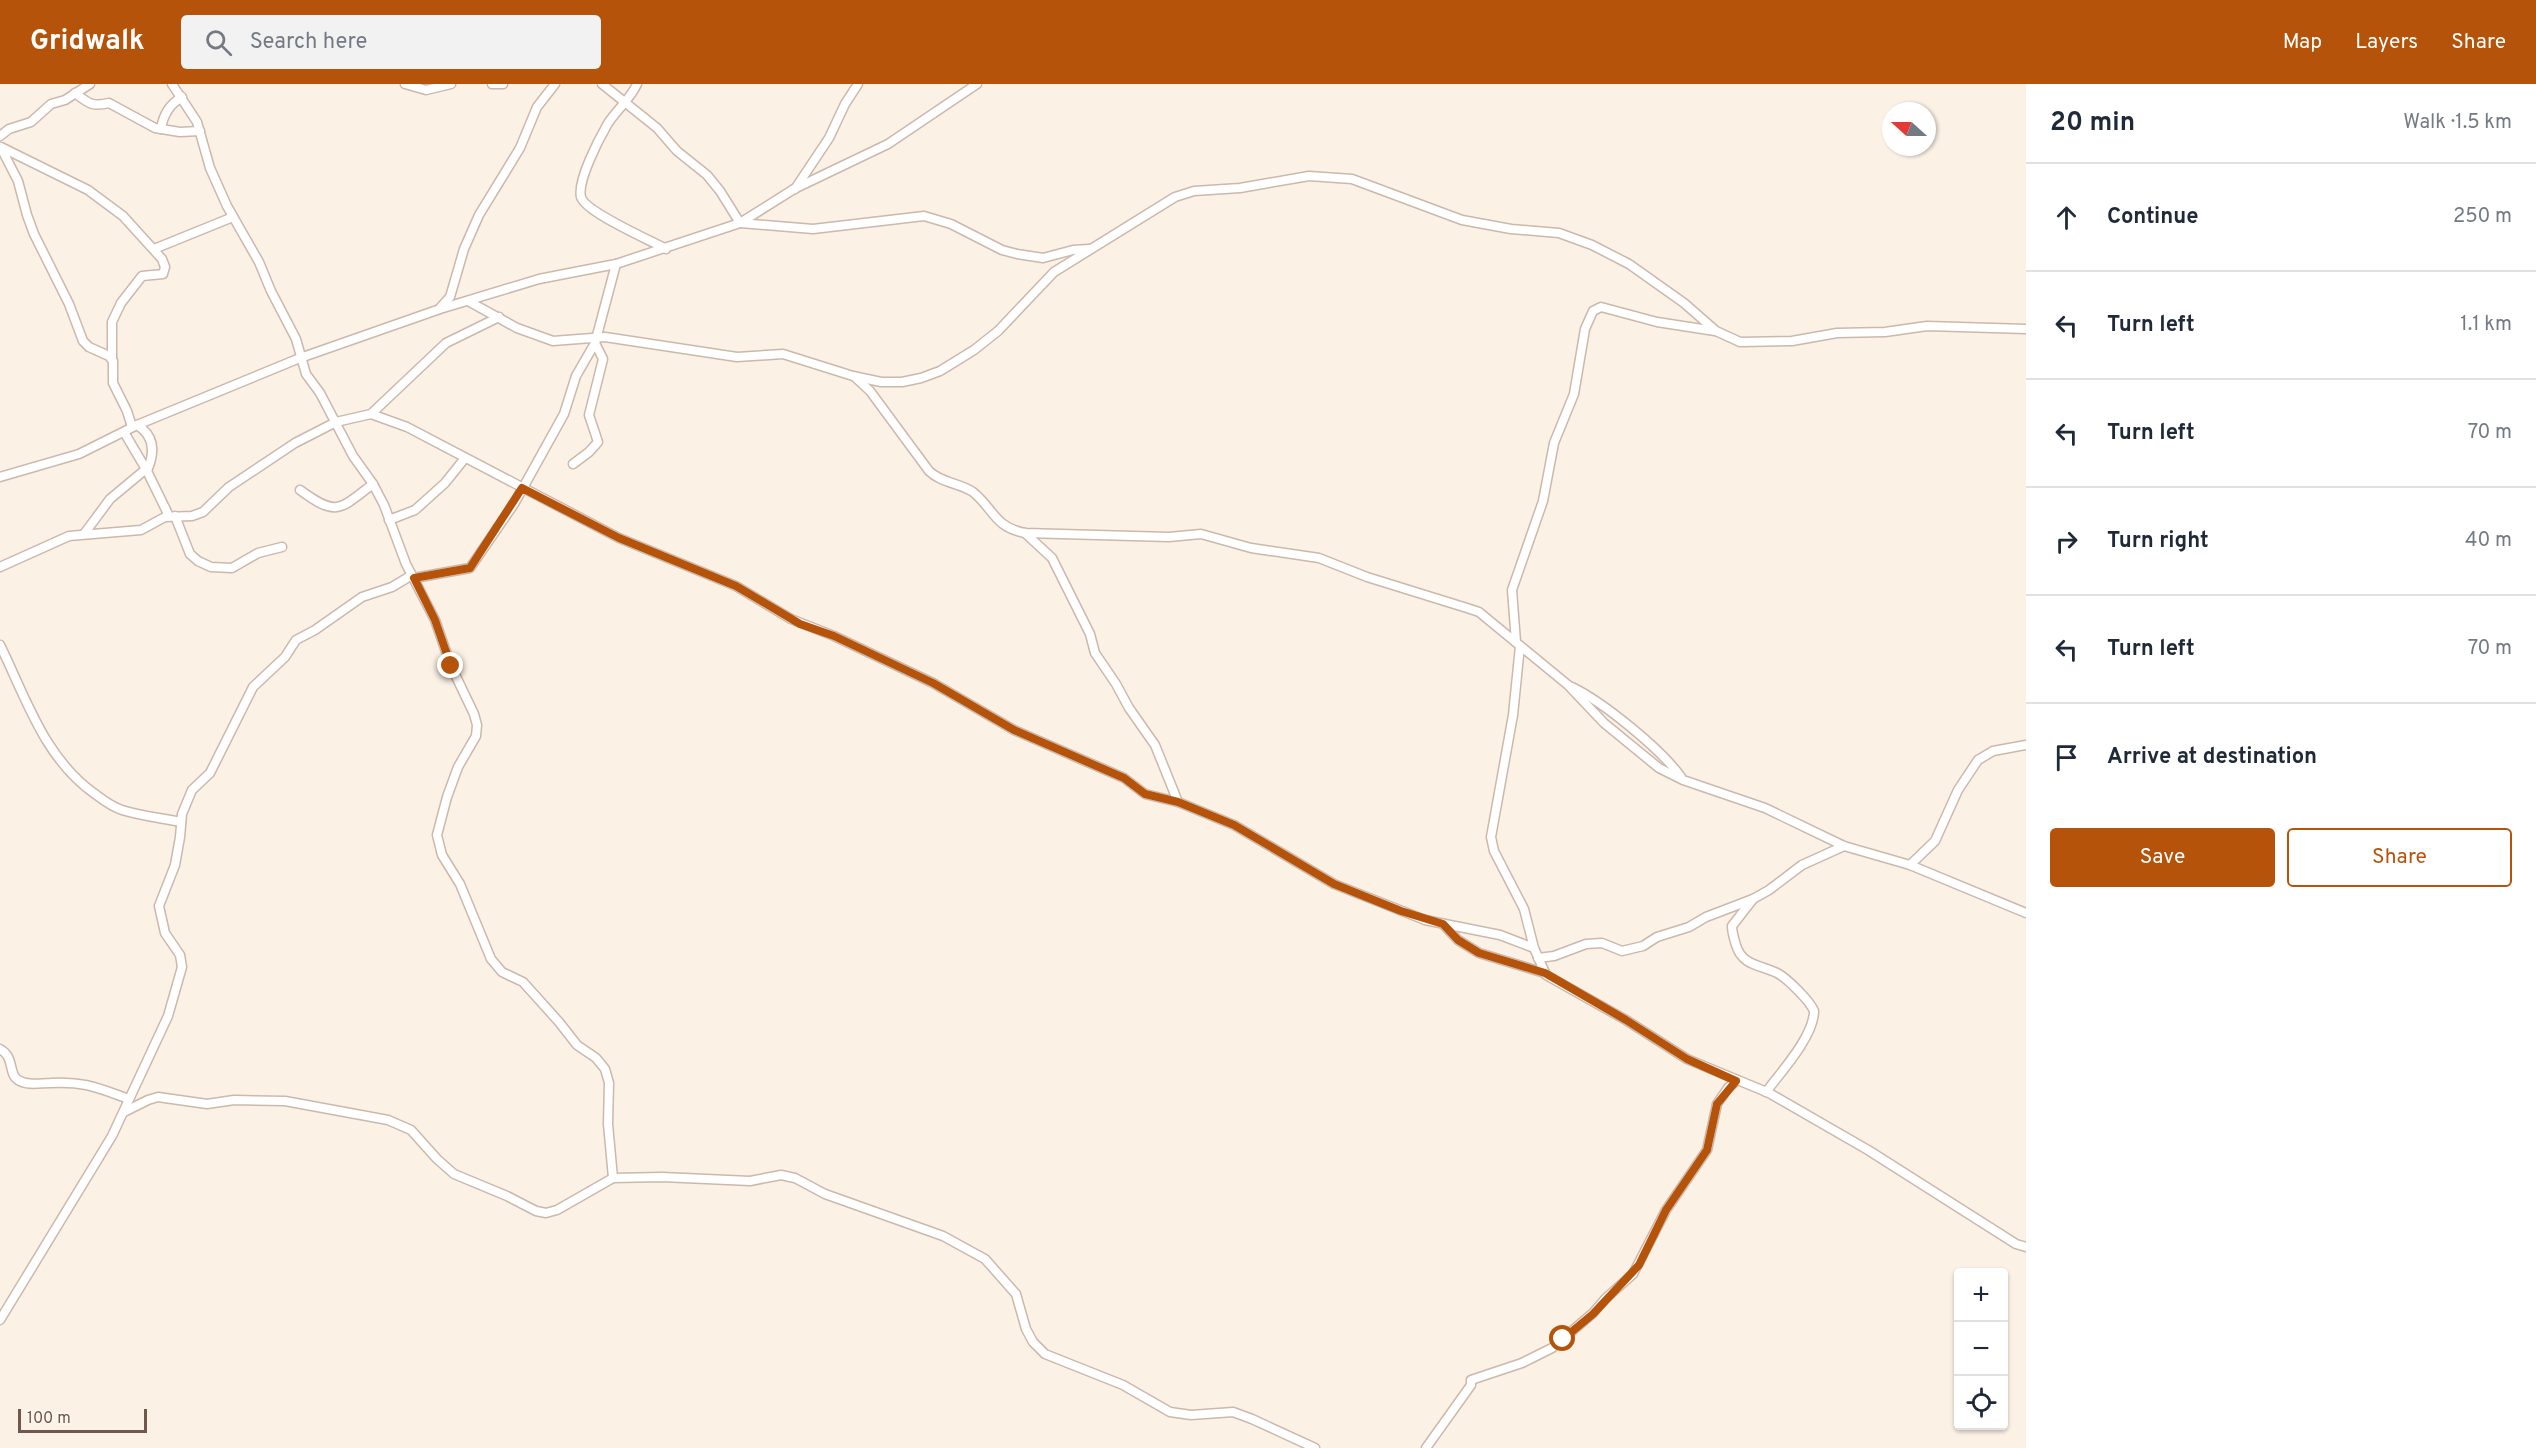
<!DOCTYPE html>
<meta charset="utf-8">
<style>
:root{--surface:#fff;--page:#f2f2f3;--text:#1f2937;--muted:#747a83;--line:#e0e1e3;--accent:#b45309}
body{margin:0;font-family:Overpass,sans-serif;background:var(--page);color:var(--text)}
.controls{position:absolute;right:18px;bottom:18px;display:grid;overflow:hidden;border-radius:6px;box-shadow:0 2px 4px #0004}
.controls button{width:54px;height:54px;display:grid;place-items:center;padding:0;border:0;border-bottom:2px solid var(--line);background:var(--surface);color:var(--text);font:30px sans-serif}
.compass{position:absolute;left:1882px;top:18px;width:54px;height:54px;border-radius:50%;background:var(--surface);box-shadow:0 2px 4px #0004;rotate:291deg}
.scale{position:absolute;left:18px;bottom:15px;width:129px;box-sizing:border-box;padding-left:6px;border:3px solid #72574c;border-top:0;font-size:16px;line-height:21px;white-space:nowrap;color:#72574c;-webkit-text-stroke:4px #fef5eb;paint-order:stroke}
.stop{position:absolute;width:18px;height:18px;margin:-14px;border:4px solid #b45309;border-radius:50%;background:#fff}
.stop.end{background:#b45309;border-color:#fff;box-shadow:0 2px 6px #0008}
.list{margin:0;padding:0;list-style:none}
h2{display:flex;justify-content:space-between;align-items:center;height:78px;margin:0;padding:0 24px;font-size:26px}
h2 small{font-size:20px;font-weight:400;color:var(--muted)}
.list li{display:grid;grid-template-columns:39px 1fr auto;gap:18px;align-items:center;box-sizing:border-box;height:108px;padding:0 24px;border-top:2px solid var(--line)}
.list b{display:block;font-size:22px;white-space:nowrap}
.list em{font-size:20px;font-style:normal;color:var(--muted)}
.actions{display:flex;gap:12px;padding:18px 24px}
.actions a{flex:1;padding:14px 0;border:2px solid var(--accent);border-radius:6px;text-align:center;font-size:21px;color:var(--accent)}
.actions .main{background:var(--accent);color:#fff}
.icon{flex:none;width:33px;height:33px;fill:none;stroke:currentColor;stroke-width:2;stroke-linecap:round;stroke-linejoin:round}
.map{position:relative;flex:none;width:2026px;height:1364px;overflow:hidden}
header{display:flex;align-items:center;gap:36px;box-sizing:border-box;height:84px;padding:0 30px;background:var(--accent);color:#fff}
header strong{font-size:28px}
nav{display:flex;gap:33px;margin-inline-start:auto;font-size:21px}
.search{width:420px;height:54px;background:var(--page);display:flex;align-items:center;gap:15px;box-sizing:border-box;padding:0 21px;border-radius:6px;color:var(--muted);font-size:22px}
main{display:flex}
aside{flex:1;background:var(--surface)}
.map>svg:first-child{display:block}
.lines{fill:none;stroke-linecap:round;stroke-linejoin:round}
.street-casing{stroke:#ccb8ac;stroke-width:11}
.street{stroke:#fff;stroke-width:8}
.route{stroke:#b45309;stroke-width:8}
</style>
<header>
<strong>Gridwalk</strong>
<div class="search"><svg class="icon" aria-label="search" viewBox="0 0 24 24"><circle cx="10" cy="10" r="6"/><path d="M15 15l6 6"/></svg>Search here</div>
<nav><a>Map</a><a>Layers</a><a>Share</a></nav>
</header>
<main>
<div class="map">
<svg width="2026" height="1364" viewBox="0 0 2026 1364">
<rect width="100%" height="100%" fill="#fbf1e5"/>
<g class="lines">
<defs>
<g id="street">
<polyline points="172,0 197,38 210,84 227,122 259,178 271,207 296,255 306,290 320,309 353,372 373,400 384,421 406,480 435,536 451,582 474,630 477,641 476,652 458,683 447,713 437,751 442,771 460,800 491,875 502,888 523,898 559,938 577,961 596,974 605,985 609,999 608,1040 613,1094"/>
<polyline points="405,0 426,6 451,0"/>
<polyline points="492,0 503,0"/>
<polyline points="602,0 657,44 677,67 707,91 720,107 740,139 813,145 924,132 951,140 1002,166 1017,170 1043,174 1073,166 1089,165"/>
<path d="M 637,0 C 630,16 616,26 607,41 C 599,55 577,97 581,113 C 585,128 650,156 666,165"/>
<path d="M 75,9 C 89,20 93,23 109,19 L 155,44 L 180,48 L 200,47"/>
<path d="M 161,45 C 163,31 170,20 182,13"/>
<polyline points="0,52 9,45 31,38 51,20 65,16 90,0"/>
<polyline points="1,63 88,106 123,132 162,175 165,183 163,190 142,192 121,219 112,238 112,276"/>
<polyline points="1,64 18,97 27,131 34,150 69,220 83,257 89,263 109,272 113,277 113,299 127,327 132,343"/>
<polyline points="795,105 829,54 845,20 858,0"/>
<polyline points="154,165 233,133"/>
<polyline points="468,217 517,244 553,257 605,253 737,273 783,270 853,292 881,298 902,298 921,294 940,287 974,266 998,247 1054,188 1175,113 1194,107 1240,104 1309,92 1352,95 1462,136 1511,145 1559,149 1592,161 1629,180 1684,219 1716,247 1740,258 1792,257 1837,249 1885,248 1927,242 2026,245"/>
<polyline points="440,224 450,213 464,165 479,131 520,64 537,23 555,0"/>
<path d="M 855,293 L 870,307 L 929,387 C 941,399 960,399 973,408 C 994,425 994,443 1025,449 L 1169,453 L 1201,450 L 1251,464 L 1319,474 L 1367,493 L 1467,524 L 1479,528 L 1568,601 L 1604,639 L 1659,684 L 1683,696 L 1765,724 L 1844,762 L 1910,781 L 2026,829"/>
<polyline points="371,330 407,343 619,454 736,502 791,535 834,552 933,599 1014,646 1124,694 1145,710 1178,718 1234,741 1334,800 1425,836 1500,851 1534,864"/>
<path d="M 137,341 C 155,352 155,369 147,387"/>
<polyline points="124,348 147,387 169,432"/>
<polyline points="573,380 589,368 598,358 589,331 603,275 595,259"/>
<polyline points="0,393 79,370 137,341 300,274 440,225 539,195 616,180 740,139 794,105 888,60 977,0"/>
<path d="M 300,406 C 337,433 339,426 373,400"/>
<polyline points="175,432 190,470 198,477 211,483 232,484 258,469 282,463"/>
<polyline points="389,436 415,426 445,399 465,374"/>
<polyline points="1025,449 1052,474 1090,550 1095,569 1116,600 1129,624 1155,661 1178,718"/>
<polyline points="84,450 110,415 146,385"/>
<polyline points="0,483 69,452 141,446 165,433 192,432 203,428 229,403 295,359 336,338 371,330 446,259 499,233"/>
<polyline points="414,494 470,484 514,420 564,330 576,292 595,259 616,180"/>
<polyline points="1516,558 1512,506 1543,417 1554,359 1574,310 1585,245 1593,227 1601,223 1657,238 1715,247"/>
<path d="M 0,561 C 26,614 44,674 95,710 C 103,716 112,723 122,726 C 141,732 161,734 181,738"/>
<polyline points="1520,562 1513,631 1491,753 1494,767 1524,825 1534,864 1546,891 1626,936 1687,975 1769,1009 1868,1066 2016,1160 2026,1163"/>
<path d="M 1572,603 C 1603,618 1661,665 1681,693"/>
<polyline points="1910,781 1935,757 1958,706 1978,676 1993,667 2026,661"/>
<path d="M 1753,815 L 1732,842 C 1732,849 1734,854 1736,861 C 1742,882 1761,881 1777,889 C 1787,894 1810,917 1814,927 C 1814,952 1781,988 1766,1008"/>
<polyline points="1443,840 1458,856 1479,869 1545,889"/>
<polyline points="1538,874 1554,872 1586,860 1602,859 1622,867 1643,862 1657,853 1689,843 1706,833 1753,815 1769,806 1802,781 1844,762"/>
<path d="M 0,965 C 15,973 8,990 18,996 C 28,1002 40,999 51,999 C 84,997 98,1004 129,1015"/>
<polyline points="124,1028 148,1016 158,1013 207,1020 234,1016 285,1017 388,1036 411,1046 437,1075 454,1090 507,1112 536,1127 546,1129 557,1126 613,1094 662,1093 750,1097 781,1091 795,1094 825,1110 943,1152 985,1175 1016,1210 1026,1245 1033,1258 1045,1270 1123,1301 1170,1328 1191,1331 1233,1328 1252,1335 1315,1364"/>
<polyline points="0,1236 112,1052 168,932 182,883 180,871 165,849 159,822 175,781 180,753 182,730 192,706 210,689 253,603 285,573 296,556 315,546 362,513 392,503 412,491"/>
<polyline points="1426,1364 1471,1301 1471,1296 1522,1279 1552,1264 1593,1229 1605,1215 1633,1190 1666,1126 1707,1066 1717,1020 1728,1004 1736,997"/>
</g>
</defs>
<use href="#street" class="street-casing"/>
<use href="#street" class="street"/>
</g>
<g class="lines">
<polyline class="route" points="451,582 435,536 414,494 470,484 522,404 619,454 736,502 800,540 834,552 933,599 1014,646 1124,694 1145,710 1178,718 1234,741 1334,800 1401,827 1443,840 1458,856 1479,869 1545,889 1626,936 1687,975 1736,997 1717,1020 1707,1066 1666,1126 1639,1181 1593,1230 1563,1255"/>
</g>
</svg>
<div class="controls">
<button>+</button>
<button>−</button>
<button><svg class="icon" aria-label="locate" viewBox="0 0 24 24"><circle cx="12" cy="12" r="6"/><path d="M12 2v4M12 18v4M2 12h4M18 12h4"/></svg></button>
</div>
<svg class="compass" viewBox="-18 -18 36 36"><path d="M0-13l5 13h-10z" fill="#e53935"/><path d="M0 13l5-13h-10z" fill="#747a83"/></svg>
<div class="scale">100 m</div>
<div class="stop" style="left:1563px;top:1255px"></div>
<div class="stop end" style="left:451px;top:582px"></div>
</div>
<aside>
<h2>20 min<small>Walk · 1.5 km</small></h2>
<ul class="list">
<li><svg class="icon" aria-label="ahead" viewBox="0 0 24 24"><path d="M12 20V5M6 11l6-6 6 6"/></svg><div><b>Continue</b></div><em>250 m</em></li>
<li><svg class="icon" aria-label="left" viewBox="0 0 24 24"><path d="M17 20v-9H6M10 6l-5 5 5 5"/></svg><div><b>Turn left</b></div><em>1.1 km</em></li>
<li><svg class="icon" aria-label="left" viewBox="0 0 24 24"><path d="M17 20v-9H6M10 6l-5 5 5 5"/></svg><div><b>Turn left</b></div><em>70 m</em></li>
<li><svg class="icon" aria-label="right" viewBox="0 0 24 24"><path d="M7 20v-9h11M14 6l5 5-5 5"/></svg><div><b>Turn right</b></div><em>40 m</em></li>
<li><svg class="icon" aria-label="left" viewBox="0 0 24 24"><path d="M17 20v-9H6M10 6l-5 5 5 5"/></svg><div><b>Turn left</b></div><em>70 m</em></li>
<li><svg class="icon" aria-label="arrive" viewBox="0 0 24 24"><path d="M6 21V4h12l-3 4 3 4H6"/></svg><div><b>Arrive at destination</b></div></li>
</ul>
<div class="actions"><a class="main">Save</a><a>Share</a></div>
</aside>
</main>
